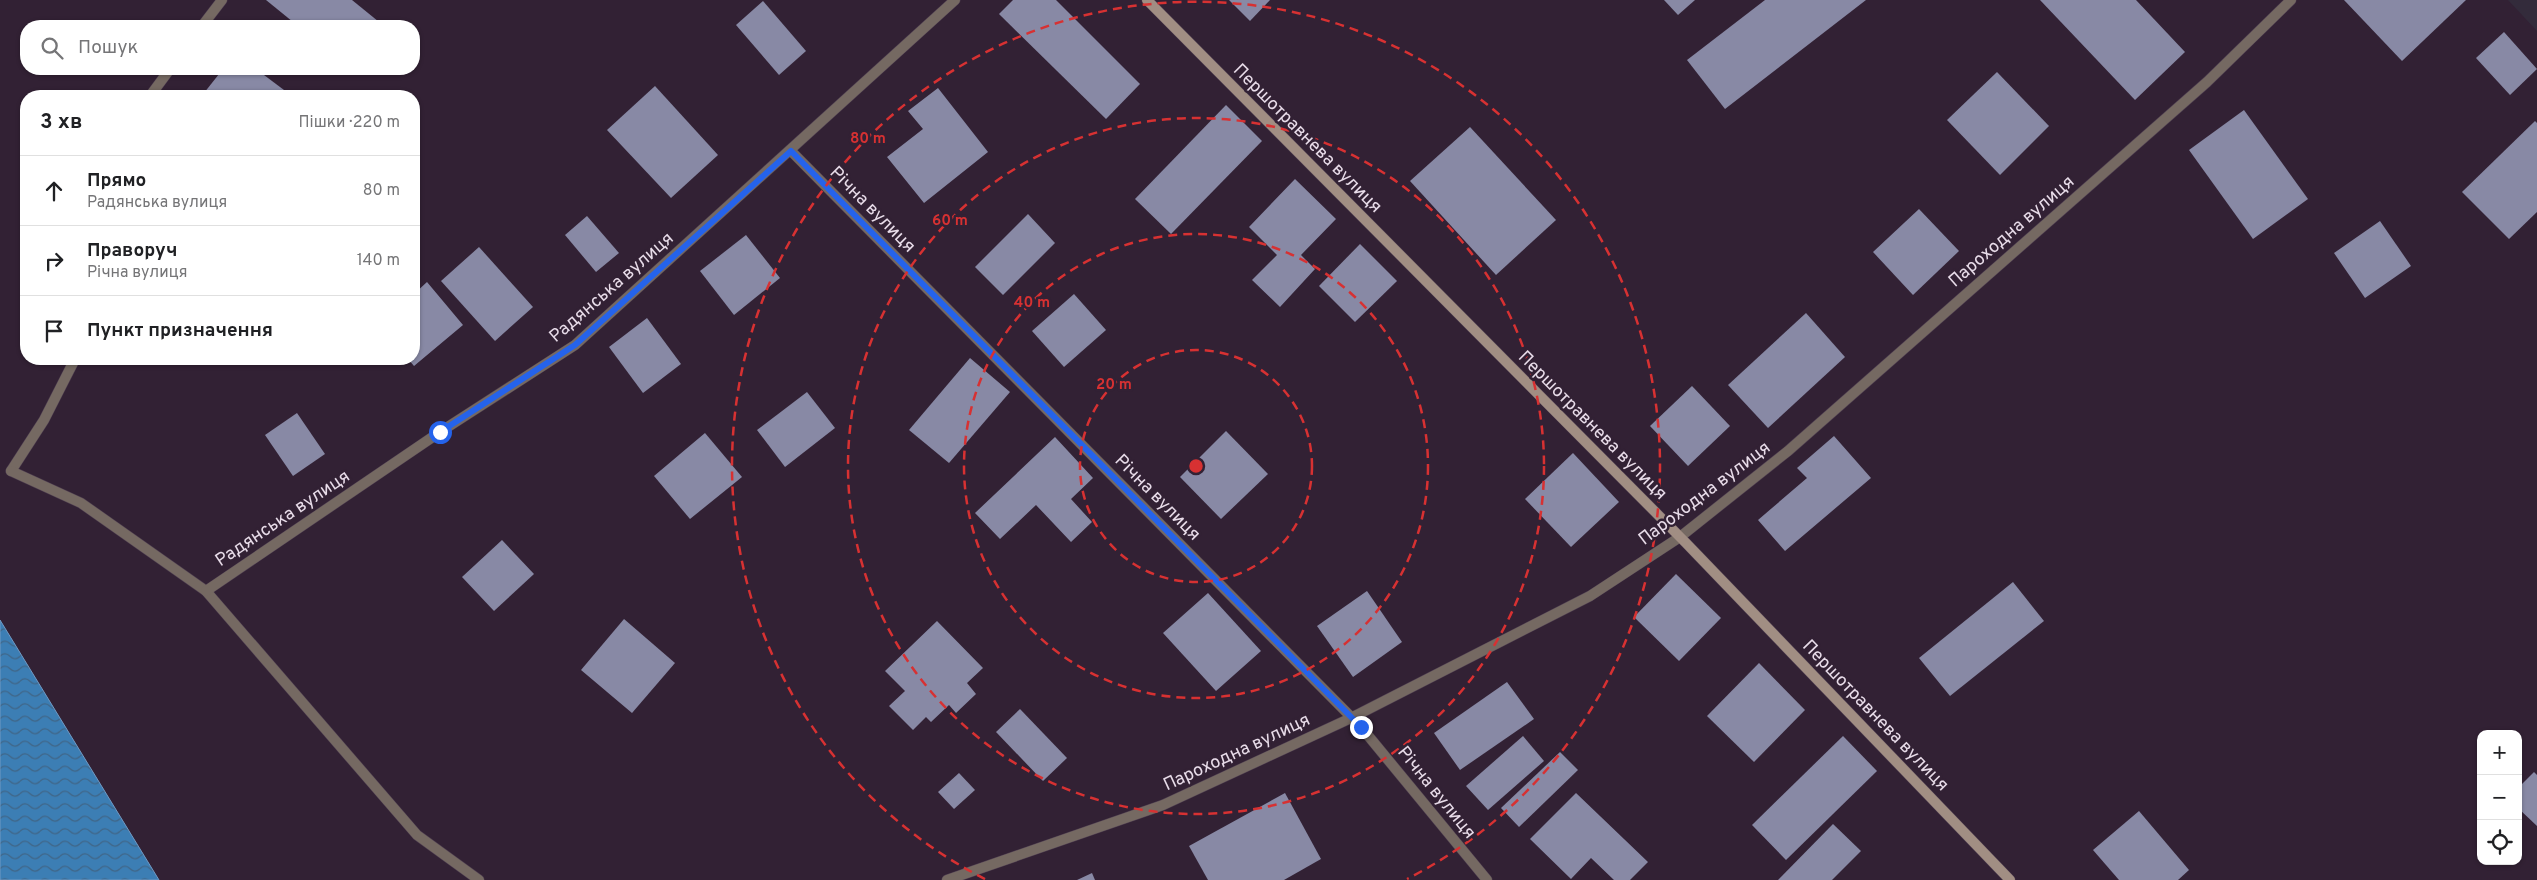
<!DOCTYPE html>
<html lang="uk">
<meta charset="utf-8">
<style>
:root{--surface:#fff;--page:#f2f2f2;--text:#202124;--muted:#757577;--line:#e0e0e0}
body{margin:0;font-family:Overpass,sans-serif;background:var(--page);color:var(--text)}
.controls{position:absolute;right:15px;bottom:15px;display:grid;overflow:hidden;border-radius:10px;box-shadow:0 1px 4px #0004}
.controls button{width:45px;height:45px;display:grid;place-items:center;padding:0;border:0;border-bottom:1px solid var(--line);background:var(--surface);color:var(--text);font:25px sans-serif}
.stop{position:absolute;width:15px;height:15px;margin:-11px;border:4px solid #2563eb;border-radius:50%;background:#fff}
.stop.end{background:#2563eb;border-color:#fff;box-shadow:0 1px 5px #0008}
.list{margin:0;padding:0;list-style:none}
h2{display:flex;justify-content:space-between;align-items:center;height:65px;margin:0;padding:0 20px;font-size:21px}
h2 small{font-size:16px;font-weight:400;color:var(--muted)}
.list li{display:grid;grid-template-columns:32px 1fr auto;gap:15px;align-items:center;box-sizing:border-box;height:70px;padding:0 20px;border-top:1px solid var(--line)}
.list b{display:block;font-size:19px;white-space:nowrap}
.list p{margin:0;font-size:16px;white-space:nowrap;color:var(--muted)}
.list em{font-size:16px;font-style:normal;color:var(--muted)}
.icon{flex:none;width:28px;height:28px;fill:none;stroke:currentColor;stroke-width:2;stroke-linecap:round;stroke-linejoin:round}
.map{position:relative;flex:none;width:2537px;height:880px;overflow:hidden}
.search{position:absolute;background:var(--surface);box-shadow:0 1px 4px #0004;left:20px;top:20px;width:400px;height:55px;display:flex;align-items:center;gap:12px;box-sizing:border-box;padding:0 18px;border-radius:20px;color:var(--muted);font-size:19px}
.panel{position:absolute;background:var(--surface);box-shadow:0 1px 4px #0004;left:20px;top:90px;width:400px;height:275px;border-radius:20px}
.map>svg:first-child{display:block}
.commercial{fill:#332b3b}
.water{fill:url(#water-waves);stroke:#709ac4}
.building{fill:#8889a5}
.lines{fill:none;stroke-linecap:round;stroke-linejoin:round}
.lane-casing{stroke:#4f3f51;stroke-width:11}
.street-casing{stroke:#4f3f51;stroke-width:11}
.secondary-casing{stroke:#4f3f51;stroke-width:11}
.lane{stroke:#756962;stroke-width:10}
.street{stroke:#756962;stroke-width:10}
.secondary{stroke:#a18e83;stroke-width:10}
.route{stroke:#2563eb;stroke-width:6}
.ring{fill:none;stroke:#d73132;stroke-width:2.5;stroke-dasharray:9 6}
.labels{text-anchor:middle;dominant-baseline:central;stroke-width:5;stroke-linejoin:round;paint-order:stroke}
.street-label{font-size:18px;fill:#e8dce9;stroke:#322134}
.centre{fill:#d73132;stroke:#322134;stroke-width:2.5}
.ring-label{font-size:15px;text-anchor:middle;font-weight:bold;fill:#d73132;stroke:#322134;stroke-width:5;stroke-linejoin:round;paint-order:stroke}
</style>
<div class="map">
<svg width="2537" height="880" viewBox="0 0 2537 880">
<defs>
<pattern id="water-waves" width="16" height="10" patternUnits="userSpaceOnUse" patternTransform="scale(1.25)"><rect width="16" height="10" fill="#3c7eb4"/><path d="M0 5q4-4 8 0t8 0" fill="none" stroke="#406688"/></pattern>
</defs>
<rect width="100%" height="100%" fill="#322134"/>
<polygon class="commercial" points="2508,0 2537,0 2537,31"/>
<polygon class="water" points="0,620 159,880 0,880"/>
<g class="building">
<polygon points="266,0 352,0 384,26 298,26"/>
<polygon points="1013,0 1056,0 1140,84 1106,119 999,14"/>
<polygon points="1229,0 1270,0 1250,21"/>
<polygon points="1664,0 1695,0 1678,15"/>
<polygon points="1765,0 1866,0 1725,109 1687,60"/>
<polygon points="2040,0 2136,0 2185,52 2135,100"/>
<polygon points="2344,0 2466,0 2402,61"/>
<polygon points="763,1 806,51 779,75 736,25"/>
<polygon points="2504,32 2537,69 2510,95 2476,58"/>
<polygon points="223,69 256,69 292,96 208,96 204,93"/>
<polygon points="1997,72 2049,126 2000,175 1947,120"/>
<polygon points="655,86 718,155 671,198 607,130"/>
<polygon points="938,88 988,152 924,203 887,157 923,129 908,111"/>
<polygon points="1226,105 1262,141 1171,234 1135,199"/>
<polygon points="2244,110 2308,199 2253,239 2189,150"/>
<polygon points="2535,121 2537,123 2537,212 2509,239 2462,192"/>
<polygon points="1470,127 1556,220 1496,275 1410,181"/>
<polygon points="1295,179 1336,219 1301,255 1315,269 1280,307 1252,280 1277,255 1249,227"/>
<polygon points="1919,209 1959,251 1913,295 1873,252"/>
<polygon points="1028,214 1055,243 1003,295 975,267"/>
<polygon points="587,216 619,253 596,272 565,235"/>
<polygon points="2380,221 2411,266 2365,298 2334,253"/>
<polygon points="746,235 780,278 734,315 700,271"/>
<polygon points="1360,244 1397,281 1355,322 1319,286"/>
<polygon points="479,247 533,307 495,341 441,281"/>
<polygon points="427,282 463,325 414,366 408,359 414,359 414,294"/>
<polygon points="1074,294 1106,330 1064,367 1032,331"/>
<polygon points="1806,313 1845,357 1768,428 1728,385"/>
<polygon points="647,318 681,364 643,393 609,347"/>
<polygon points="970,358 1010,392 949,463 909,430"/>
<polygon points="1692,386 1730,426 1688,466 1650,426"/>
<polygon points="807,392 835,428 785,467 757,430"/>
<polygon points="297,413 325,454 293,476 265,435"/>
<polygon points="1226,431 1268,474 1221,519 1180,477"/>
<polygon points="705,433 742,477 690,519 654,476"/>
<polygon points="1834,436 1871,478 1785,551 1758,520 1807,478 1797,468"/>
<polygon points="1055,437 1093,478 1071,499 1092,522 1071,542 1036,505 1000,539 975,513"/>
<polygon points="1573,453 1619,502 1571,547 1525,499"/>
<polygon points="502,540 534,574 494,611 462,577"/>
<polygon points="1676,574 1721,618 1679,661 1634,617"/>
<polygon points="2013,582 2044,621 1950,696 1919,658"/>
<polygon points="1367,591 1402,642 1353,677 1317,626"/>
<polygon points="1208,593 1261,651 1216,691 1163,633"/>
<polygon points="624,619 675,663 632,713 581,670"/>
<polygon points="937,621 983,668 967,683 976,694 956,713 949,705 931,722 926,717 913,730 889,706 905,691 885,671"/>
<polygon points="1759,663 1805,710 1754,762 1707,716"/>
<polygon points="1507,682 1534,719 1460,770 1434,733"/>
<polygon points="1020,709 1067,758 1043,781 996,732"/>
<polygon points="1523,736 1544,761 1488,810 1466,786"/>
<polygon points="1843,736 1877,771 1786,860 1752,825"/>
<polygon points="1560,752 1578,770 1519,827 1501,808"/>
<polygon points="2534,772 2537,775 2537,826 2518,808 2518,788"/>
<polygon points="959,773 975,790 954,809 938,792"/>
<polygon points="1285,793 1321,859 1284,880 1208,880 1189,846"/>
<polygon points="1576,793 1648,862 1630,880 1614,880 1591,858 1571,879 1530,839"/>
<polygon points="2139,811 2189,870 2178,880 2119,880 2093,850"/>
<polygon points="1833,824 1861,851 1832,880 1778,880"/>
<polygon points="1092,873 1095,880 1077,880"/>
</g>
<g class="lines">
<defs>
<g id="lane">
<polyline points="202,26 222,0"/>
<polyline points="150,96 170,69"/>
<polyline points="11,471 44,420 75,359"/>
</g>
<g id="street">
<polyline points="791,151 1361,727 1487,880"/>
<polyline points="11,471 81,503 206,591 417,835 479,880"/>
<polyline points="206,591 440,432 575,345 955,0"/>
<polyline points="947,880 1163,805 1351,718 1590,596 1680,537 1788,451 2207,82 2291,0"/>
</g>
<polyline id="secondary" points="1147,0 1686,543 2010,880"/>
</defs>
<use href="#lane" class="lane-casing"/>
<use href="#street" class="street-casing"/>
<use href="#secondary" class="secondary-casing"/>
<use href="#lane" class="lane"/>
<use href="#street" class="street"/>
<use href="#secondary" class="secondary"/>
</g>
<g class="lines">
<polyline class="route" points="440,432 575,345 791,151 1361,727"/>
</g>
<g class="ring">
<circle cx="1196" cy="466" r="116"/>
<circle cx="1196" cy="466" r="232"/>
<circle cx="1196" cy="466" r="348"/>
<path d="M985 879A464 464 0 1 1 1407 879"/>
</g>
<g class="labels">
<g class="street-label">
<text transform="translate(1307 139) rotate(45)">Першотравнева вулиця</text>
<text transform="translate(872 210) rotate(45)">Річна вулиця</text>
<text transform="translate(2012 232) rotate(-41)">Пароходна вулиця</text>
<text transform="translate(612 288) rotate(-41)">Радянська вулиця</text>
<text transform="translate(1592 426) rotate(45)">Першотравнева вулиця</text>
<text transform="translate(1705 494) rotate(-37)">Пароходна вулиця</text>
<text transform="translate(1157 498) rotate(45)">Річна вулиця</text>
<text transform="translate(283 519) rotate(-34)">Радянська вулиця</text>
<text transform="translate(1875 716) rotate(46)">Першотравнева вулиця</text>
<text transform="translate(1237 753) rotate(-25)">Пароходна вулиця</text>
<text transform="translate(1436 793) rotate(51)">Річна вулиця</text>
</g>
</g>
<circle cx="1196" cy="466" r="8" class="centre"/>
<g class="ring-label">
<text x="868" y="143">80 m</text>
<text x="950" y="225">60 m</text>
<text x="1032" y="307">40 m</text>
<text x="1114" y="389">20 m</text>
</g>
</svg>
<div class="controls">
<button>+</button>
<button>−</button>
<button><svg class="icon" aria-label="locate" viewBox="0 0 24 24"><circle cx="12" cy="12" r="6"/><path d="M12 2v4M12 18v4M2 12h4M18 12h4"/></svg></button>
</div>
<div class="stop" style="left:440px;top:432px"></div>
<div class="stop end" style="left:1361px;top:727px"></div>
<div class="search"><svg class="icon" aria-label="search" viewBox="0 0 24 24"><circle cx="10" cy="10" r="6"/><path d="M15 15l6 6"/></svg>Пошук</div>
<section class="panel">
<h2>3 хв<small>Пішки · 220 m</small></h2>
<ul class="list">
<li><svg class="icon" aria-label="ahead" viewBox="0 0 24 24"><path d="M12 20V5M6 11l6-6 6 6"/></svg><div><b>Прямо</b><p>Радянська вулиця</p></div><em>80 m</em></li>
<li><svg class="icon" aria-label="right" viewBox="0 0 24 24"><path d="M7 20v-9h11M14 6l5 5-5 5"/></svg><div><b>Праворуч</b><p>Річна вулиця</p></div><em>140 m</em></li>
<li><svg class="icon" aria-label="arrive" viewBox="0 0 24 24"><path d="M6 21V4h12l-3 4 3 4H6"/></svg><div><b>Пункт призначення</b></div></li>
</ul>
</section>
</div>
